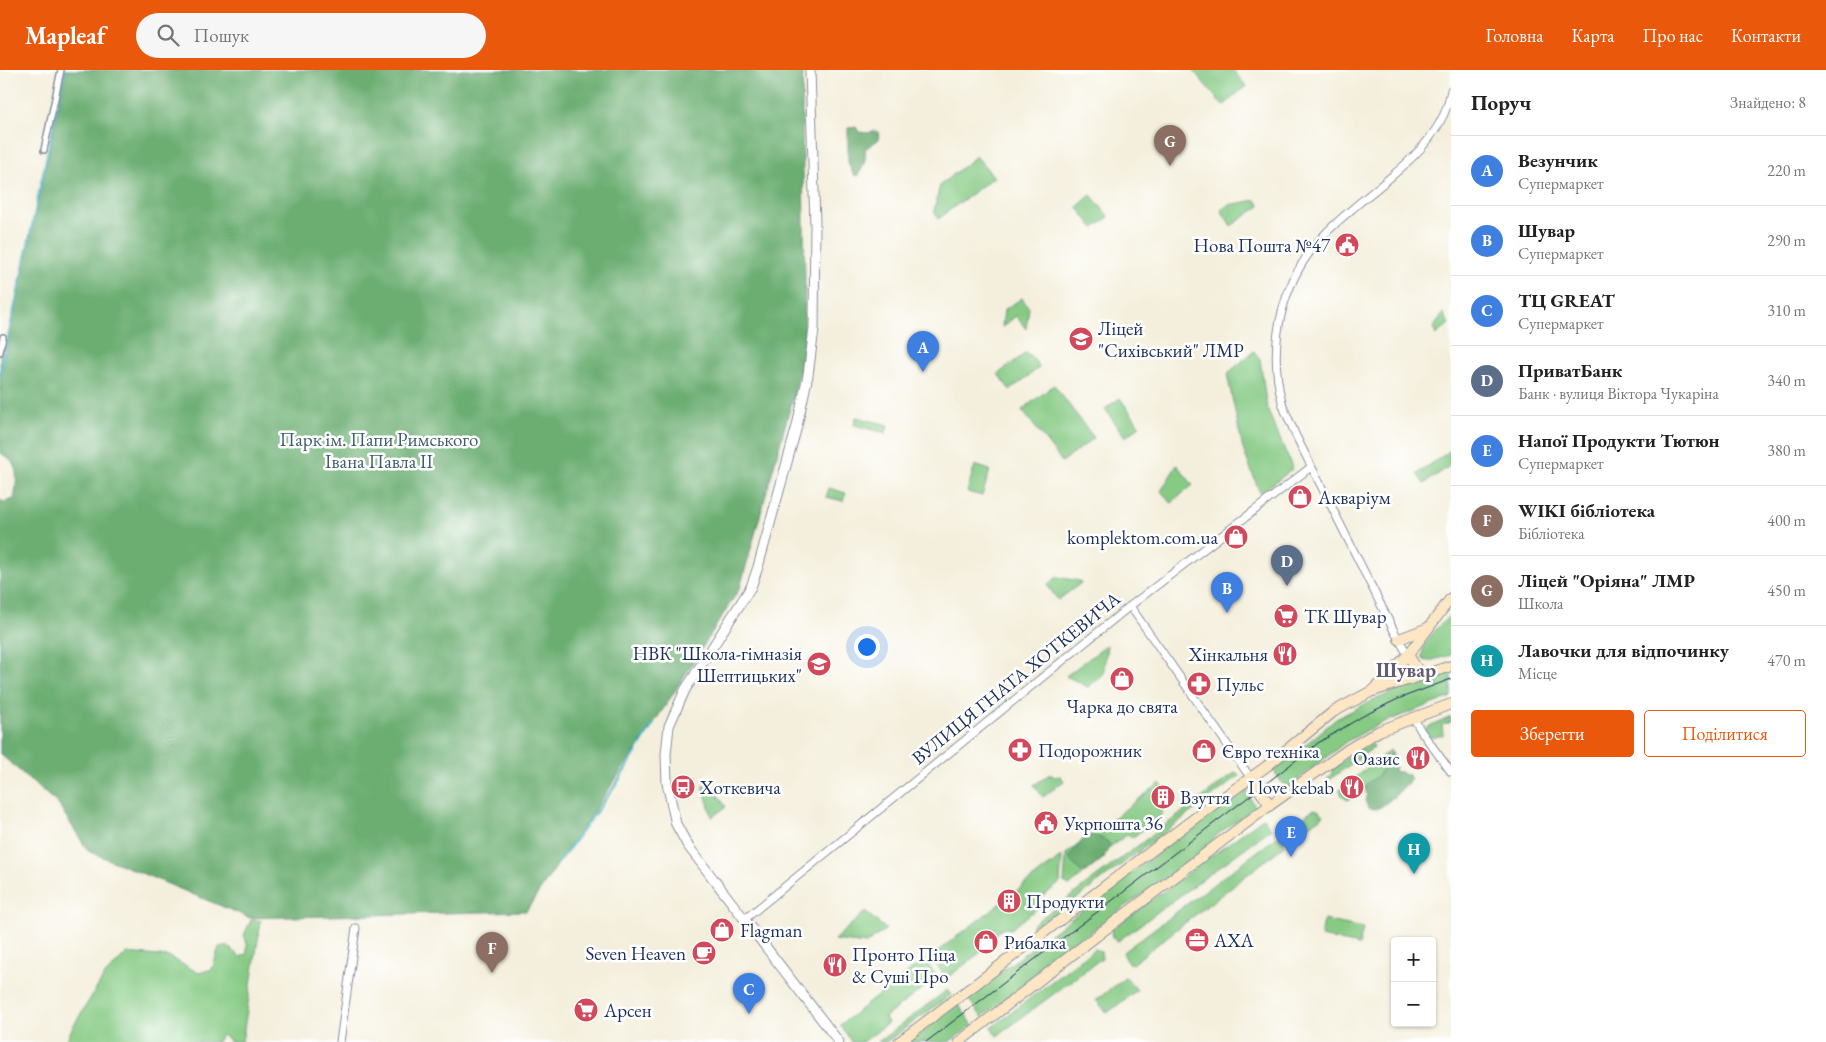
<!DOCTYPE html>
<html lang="uk">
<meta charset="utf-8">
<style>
:root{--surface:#fff;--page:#f6f6f6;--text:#222;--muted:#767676;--line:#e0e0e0;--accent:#ea580c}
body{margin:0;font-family:"EB Garamond",serif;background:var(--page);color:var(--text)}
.controls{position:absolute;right:15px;bottom:15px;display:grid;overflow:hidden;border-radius:5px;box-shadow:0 1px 4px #0004}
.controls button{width:45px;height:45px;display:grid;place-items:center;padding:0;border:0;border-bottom:1px solid var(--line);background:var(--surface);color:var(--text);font:25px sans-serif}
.you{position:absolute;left:866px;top:576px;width:18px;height:18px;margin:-12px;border:4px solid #fff;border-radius:50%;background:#1a73e8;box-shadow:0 0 0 8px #1a73e833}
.badge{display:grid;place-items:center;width:32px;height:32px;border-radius:50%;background:var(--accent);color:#fff;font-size:16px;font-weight:700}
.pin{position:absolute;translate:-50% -41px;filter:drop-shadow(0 1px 2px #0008)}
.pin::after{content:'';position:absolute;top:26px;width:18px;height:15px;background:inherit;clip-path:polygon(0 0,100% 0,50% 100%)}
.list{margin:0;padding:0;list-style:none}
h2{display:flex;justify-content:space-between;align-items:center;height:65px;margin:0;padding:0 20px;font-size:21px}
h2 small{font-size:16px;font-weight:400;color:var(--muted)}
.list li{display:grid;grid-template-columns:32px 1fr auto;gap:15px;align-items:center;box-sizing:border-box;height:70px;padding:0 20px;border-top:1px solid var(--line)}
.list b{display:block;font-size:19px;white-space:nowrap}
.list p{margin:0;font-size:16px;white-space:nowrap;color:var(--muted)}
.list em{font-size:16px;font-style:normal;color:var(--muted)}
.actions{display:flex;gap:10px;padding:15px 20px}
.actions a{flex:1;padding:11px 0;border:1px solid var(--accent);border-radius:5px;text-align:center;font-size:18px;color:var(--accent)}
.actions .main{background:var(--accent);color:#fff}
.icon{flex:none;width:28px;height:28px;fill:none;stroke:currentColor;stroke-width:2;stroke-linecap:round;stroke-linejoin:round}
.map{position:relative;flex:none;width:1451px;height:972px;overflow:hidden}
header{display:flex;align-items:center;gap:30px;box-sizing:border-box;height:70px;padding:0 25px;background:var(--accent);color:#fff}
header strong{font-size:24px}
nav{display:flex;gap:28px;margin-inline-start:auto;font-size:18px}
.search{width:350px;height:45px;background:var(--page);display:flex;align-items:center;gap:12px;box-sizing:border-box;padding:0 18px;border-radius:28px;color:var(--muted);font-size:19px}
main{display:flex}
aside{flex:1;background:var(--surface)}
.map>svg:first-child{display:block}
.green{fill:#86ca84;stroke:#507c71}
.forest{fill:#6cae72;stroke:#446e68}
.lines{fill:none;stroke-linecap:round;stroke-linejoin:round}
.stream{stroke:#3eadbb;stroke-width:2.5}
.pedestrian-casing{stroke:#888f9d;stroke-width:8}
.minor-casing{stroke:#888f9d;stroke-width:9}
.tertiary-casing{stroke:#888f9d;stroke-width:11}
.secondary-casing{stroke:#888f9d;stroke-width:12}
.pedestrian{stroke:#fff;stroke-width:5}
.minor{stroke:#fff;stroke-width:7}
.tertiary{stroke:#fff;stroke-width:9}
.secondary{stroke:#fce6c4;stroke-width:10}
.tram{stroke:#1b2f5e;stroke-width:1}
.labels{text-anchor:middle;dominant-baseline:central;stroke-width:5;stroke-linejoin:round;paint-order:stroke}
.poi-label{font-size:19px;fill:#1b2f5e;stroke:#fff;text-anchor:start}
.park-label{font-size:19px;fill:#3b5e69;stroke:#fff}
.street-label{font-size:19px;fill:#1b2f5e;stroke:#fff}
.neighbourhood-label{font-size:20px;font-weight:bold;fill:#625c74;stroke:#fff}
</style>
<header>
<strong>Mapleaf</strong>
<div class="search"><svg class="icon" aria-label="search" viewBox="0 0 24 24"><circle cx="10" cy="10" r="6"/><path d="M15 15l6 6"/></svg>Пошук</div>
<nav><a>Головна</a><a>Карта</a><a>Про нас</a><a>Контакти</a></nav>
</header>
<main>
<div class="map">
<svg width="1451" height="972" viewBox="0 0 1451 972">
<rect width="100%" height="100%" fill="#fff"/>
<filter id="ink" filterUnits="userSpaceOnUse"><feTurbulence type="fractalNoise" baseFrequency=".02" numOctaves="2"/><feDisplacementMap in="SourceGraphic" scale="10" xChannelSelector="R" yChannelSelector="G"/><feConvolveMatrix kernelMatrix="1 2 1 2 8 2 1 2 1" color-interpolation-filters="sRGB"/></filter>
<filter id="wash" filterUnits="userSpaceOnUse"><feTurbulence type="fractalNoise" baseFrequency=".0096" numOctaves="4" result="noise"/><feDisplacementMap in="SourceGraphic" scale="20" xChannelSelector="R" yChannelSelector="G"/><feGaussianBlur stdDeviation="1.12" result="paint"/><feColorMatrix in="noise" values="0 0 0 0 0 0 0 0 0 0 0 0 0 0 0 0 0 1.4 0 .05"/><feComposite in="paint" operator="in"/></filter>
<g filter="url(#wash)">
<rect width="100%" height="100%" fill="#f4efdc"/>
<g class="green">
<polygon points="1193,0 1233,0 1246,16 1223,36"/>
<polygon points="976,86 994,107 938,149 934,141 940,115"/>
<polygon points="1091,125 1109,147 1094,158 1077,137"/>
<polygon points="1256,130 1260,136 1231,156 1221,140 1228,135"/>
<polygon points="1022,228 1029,238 1026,259 1016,246 1002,257 1004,240"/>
<polygon points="1443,243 1449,254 1436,265 1433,258"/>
<polygon points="1254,281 1260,289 1267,339 1293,399 1260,423 1243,379 1227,304"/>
<polygon points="1027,282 1040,297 1010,320 998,304"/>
<polygon points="1054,315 1094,368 1062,392 1022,340"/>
<polygon points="1120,328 1140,356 1125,367 1105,339"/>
<polygon points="856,347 888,355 886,363 854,355"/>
<polygon points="1451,380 1451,395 1424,414 1417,404"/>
<polygon points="975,395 990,400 982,426 967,422"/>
<polygon points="1177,395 1193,415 1171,433 1161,421"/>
<polygon points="829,418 846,423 843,431 826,427"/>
<polygon points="1057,507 1080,511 1081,513 1058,530 1047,515"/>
<path d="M 1451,544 L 1451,585 L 1429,591 L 1424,590 L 1422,587 C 1422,571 1440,555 1451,544 Z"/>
<polygon points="1107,575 1103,605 1088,617 1066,606"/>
<polygon points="1451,600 1451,627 1384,652 1347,671 1286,719 1274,701 1336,649 1371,631"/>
<path d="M 1451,647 L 1451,652 L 1442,655 L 1443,665 C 1436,667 1429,669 1424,663 L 1427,658 Z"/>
<polygon points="1372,674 1374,676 1373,678 1329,710 1327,708 1332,703 1332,699 1358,680"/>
<polygon points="1390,680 1395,688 1395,698 1347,730 1342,726 1340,719"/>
<polygon points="1236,702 1239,706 1035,860 1031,856"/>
<polygon points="1050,704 1055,707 1061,706 1064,711 1043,727 1034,715"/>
<polygon points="709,712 726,737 712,747 703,716"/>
<polygon points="1160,713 1165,720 1156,728 1161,734 1160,739 1163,744 1132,768 1128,764 1103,782 1105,787 1069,816 1064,813 1066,784"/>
<polygon points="1246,720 1255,737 1218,764 1203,781 1102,853 982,947 967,927 1239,722"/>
<polygon points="1313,739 1318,740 1324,745 1309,756 1303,747"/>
<polygon points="1263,748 1271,759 1118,871 1112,868 1111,860"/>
<polygon points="1278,766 1284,769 1284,776 1132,894 1127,892 1123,882"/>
<polygon points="1062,786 1060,813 1038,830 1040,836 1011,859 1003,858 982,875 981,882 947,908 930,887"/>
<polygon points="865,842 886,859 866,874 834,870"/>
<polygon points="251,850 261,851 242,972 230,972 229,969 221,965 217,972 66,972 73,956 105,905 127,883 169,887 199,903 212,899 219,877 226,875 240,887 247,884 247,874 244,865"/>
<polygon points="1324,850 1363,858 1359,875 1321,867"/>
<polygon points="1094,879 1101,882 1102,888 997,966 991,958"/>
<polygon points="924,890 938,907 885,947 888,953 863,972 852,972 840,955"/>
<polygon points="1126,907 1137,920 1107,943 1096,930"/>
<polygon points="947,920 951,925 886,972 878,972"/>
<polygon points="958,934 973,955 949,972 909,972"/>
</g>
<g class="forest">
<path d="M 66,0 L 803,0 L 802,41 L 805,208 L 804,288 L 740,518 L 666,635 L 526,841 L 250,848 L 88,781 L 58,734 L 0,684 L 0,430 L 4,432 L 14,429 C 17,410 21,393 0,383 L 0,281 L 6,282 Z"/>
<path d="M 856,57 L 859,62 L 867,63 L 876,61 L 879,63 L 878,70 L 865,79 C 867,89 863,99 857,106 L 853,104 L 848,92 L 848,58 Z"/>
<path d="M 1391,683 L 1394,686 L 1394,701 L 1408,704 L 1411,709 C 1406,716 1384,737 1376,739 C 1374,739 1369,738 1368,738 L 1365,730 L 1367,726 L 1365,720 L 1366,714 L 1379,705 L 1386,689 Z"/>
<path d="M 1086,765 L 1102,768 L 1109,773 C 1110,785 1092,799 1082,803 L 1070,790 L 1070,786 Z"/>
</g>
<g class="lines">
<g class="stream">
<polyline points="23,199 65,0"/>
<polyline points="0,305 22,204"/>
<polyline points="559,792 615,716 654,653"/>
</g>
</g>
</g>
<g filter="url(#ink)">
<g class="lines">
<defs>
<g id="pedestrian">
<polyline points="44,80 61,0"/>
<polyline points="0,282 3,267"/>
</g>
<g id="minor">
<polyline points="1130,536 1250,707"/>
<path d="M 1408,585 L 1394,561 L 1295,364 C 1291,353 1285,343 1282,332 C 1267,272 1282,208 1326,163 C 1345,143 1371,124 1392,106 C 1419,83 1446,56 1451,20"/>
<polyline points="1413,647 1421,661 1451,702"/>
<polyline points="745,849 1130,536 1311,397"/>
<polyline points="340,972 356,858"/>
</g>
<polyline id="tertiary" points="810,0 815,154 814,259 808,305 797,356 758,497 751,517 685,620 669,656 666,684 667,713 676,754 688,776 839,972"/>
<g id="secondary">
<polyline points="1399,569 1428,558"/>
<polyline points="1408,585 1421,605"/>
<polyline points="1373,620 1408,585 1451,528"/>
<polyline points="1250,707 1270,735"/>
<polyline points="899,972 1203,742 1267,696 1333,642 1370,622 1451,596"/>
<polyline points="959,972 1099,864 1270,735 1349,679 1379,661 1451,634"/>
</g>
</defs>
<use href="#pedestrian" class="pedestrian-casing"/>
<use href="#minor" class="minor-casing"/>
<use href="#tertiary" class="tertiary-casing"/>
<use href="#secondary" class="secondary-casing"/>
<use href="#pedestrian" class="pedestrian"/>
<use href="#minor" class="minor"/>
<use href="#tertiary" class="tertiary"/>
<use href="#secondary" class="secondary"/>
<polyline class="tram" points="926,972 1259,719 1318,673 1363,646 1398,629 1451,609"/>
</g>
</g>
<defs>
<symbol id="civic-disc" viewBox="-11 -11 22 22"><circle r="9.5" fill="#d1495b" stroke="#fff"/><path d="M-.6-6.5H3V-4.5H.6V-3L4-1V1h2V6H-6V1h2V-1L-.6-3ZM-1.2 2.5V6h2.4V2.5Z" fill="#fff"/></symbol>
<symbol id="school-disc" viewBox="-11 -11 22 22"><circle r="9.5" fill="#d1495b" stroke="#fff"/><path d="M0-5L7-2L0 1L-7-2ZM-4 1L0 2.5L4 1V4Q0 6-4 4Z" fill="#fff"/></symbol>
<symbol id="shop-disc" viewBox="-11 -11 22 22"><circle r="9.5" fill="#d1495b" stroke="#fff"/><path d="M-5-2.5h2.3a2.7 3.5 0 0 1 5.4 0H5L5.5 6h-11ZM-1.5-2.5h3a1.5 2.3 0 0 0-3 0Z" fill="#fff"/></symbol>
<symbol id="supermarket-disc" viewBox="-11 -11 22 22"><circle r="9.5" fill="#d1495b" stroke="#fff"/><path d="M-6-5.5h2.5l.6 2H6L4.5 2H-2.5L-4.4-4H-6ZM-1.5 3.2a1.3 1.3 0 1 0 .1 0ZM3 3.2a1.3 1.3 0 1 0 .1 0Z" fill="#fff"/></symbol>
<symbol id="restaurant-disc" viewBox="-11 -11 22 22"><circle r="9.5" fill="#d1495b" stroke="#fff"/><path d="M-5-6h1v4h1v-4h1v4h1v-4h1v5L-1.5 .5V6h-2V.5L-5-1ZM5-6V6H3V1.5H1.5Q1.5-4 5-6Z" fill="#fff"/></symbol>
<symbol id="pharmacy-disc" viewBox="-11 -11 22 22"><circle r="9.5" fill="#d1495b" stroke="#fff"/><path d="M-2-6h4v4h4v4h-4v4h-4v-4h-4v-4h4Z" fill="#fff"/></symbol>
<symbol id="bus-disc" viewBox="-11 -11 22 22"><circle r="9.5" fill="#d1495b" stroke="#fff"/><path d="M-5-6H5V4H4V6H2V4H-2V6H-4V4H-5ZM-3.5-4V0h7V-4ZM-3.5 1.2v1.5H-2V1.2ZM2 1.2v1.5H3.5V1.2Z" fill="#fff"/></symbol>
<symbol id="building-disc" viewBox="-11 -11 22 22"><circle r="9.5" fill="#d1495b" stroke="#fff"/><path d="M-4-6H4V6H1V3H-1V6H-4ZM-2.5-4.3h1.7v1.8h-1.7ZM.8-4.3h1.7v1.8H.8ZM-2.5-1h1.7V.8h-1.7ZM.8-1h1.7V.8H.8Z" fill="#fff"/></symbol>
<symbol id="office-disc" viewBox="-11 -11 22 22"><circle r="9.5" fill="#d1495b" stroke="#fff"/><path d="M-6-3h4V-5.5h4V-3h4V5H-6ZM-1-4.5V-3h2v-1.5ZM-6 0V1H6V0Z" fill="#fff"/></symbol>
<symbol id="cafe-disc" viewBox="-11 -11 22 22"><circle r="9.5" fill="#d1495b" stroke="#fff"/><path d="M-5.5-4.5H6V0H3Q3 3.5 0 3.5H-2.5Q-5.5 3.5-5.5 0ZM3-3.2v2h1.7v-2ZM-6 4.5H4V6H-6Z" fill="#fff"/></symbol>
</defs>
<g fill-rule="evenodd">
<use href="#civic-disc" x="1333" y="161" width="28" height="28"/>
<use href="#school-disc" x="1067" y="255" width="28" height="28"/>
<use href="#shop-disc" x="1286" y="413" width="28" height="28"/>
<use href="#shop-disc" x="1222" y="453" width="28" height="28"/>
<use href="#supermarket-disc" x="1272" y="532" width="28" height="28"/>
<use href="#restaurant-disc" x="1271" y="570" width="28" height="28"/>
<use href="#school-disc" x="805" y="580" width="28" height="28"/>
<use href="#shop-disc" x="1108" y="595" width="28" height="28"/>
<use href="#pharmacy-disc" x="1185" y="600" width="28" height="28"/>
<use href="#pharmacy-disc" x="1006" y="666" width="28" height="28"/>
<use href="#shop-disc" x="1190" y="667" width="28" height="28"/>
<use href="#restaurant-disc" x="1404" y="674" width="28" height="28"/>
<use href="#bus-disc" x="669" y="703" width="28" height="28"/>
<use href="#restaurant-disc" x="1338" y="703" width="28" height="28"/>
<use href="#building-disc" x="1149" y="713" width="28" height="28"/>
<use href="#civic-disc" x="1032" y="739" width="28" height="28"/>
<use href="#building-disc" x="995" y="817" width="28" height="28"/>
<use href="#shop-disc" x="708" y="846" width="28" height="28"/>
<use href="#office-disc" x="1183" y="856" width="28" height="28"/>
<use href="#shop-disc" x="972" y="858" width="28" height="28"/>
<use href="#cafe-disc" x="690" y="869" width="28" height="28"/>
<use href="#restaurant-disc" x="821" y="881" width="28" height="28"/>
<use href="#supermarket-disc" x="572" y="926" width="28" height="28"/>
</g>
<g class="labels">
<g class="poi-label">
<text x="1330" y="175" text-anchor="end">Нова Пошта №47</text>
<text x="1098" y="258">Ліцей<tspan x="1098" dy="22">"Сихівський" ЛМР</tspan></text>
<text x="1318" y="427">Акваріум</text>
<text x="1218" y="467" text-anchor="end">komplektom.com.ua</text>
<text x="1304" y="546">ТК Шувар</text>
<text x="802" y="583" text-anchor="end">НВК "Школа-гімназія<tspan x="802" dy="22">Шептицьких"</tspan></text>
<text x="1268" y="584" text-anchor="end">Хінкальня</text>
<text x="1216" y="614">Пульс</text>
<text x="1122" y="636" text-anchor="middle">Чарка до свята</text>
<text x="1038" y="680">Подорожник</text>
<text x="1222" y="681">Євро техніка</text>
<text x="1400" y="688" text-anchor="end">Оазис</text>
<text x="700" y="717">Хоткевича</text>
<text x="1334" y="717" text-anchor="end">I love kebab</text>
<text x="1180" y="727">Взуття</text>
<text x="1064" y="753">Укрпошта 36</text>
<text x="1026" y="831">Продукти</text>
<text x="740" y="860">Flagman</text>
<text x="1214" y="870">AXA</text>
<text x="1004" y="872">Рибалка</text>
<text x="686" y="883" text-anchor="end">Seven Heaven</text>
<text x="852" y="884">Пронто Піца<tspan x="852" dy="22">&amp; Суші Про</tspan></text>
<text x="604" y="940">Арсен</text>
</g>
<g class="park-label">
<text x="379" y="369">Парк ім. Папи Римського<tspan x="379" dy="22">Івана Павла ІІ</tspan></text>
</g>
<g class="street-label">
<text transform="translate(1016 608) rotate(-39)">ВУЛИЦЯ ГНАТА ХОТКЕВИЧА</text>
</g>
<g class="neighbourhood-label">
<text x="1406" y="600">Шувар</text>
</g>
</g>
</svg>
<div class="controls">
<button>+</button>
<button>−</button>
</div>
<div class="you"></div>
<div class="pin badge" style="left:923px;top:302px;background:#3f7fe0">A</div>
<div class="pin badge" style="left:1227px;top:543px;background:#3f7fe0">B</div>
<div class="pin badge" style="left:749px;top:944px;background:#3f7fe0">C</div>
<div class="pin badge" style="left:1287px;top:516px;background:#5c6f8a">D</div>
<div class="pin badge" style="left:1291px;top:787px;background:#3f7fe0">E</div>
<div class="pin badge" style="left:492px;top:903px;background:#8d6e63">F</div>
<div class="pin badge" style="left:1170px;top:96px;background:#8d6e63">G</div>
<div class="pin badge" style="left:1414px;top:804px;background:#0f9aa8">H</div>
</div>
<aside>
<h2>Поруч<small>Знайдено: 8</small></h2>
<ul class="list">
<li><span class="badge" style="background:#3f7fe0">A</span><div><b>Везунчик</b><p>Супермаркет</p></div><em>220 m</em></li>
<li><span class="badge" style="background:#3f7fe0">B</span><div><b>Шувар</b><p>Супермаркет</p></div><em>290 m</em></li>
<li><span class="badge" style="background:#3f7fe0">C</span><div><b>ТЦ GREAT</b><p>Супермаркет</p></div><em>310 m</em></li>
<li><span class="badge" style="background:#5c6f8a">D</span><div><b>ПриватБанк</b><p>Банк · вулиця Віктора Чукаріна</p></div><em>340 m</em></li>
<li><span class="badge" style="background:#3f7fe0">E</span><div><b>Напої Продукти Тютюн</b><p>Супермаркет</p></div><em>380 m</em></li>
<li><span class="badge" style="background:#8d6e63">F</span><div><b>WIKI бібліотека</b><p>Бібліотека</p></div><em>400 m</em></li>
<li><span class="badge" style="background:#8d6e63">G</span><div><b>Ліцей &quot;Оріяна&quot; ЛМР</b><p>Школа</p></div><em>450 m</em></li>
<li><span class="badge" style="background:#0f9aa8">H</span><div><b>Лавочки для відпочинку</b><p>Місце</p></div><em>470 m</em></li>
</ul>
<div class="actions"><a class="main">Зберегти</a><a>Поділитися</a></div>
</aside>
</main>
